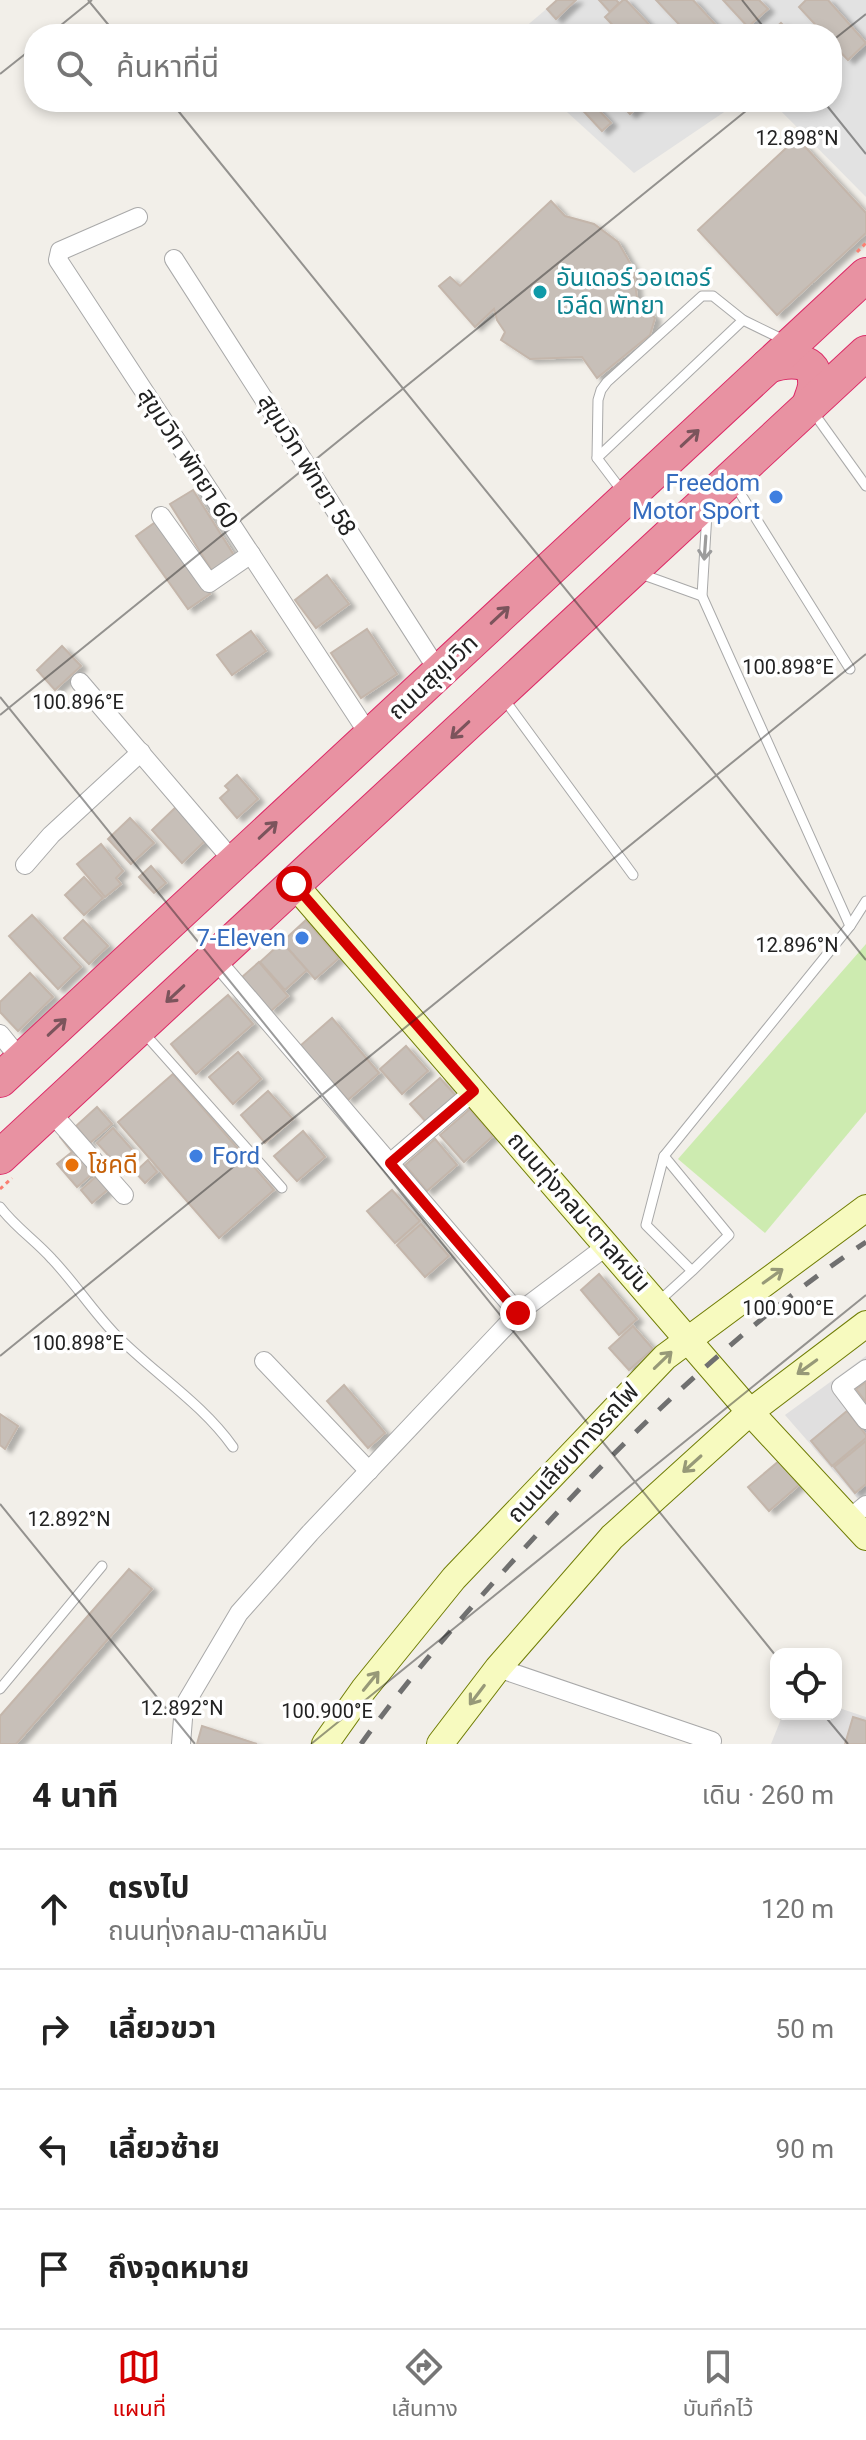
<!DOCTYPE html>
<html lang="th">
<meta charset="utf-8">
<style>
:root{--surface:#fff;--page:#f6f6f6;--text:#222;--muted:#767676;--line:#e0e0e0;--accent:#d40000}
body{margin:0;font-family:Roboto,"Noto Sans Thai",sans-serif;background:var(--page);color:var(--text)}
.controls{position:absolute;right:24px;bottom:24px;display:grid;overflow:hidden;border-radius:16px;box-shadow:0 4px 12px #0003}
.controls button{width:72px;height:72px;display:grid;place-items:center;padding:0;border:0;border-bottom:2px solid var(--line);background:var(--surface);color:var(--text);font:40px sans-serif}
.stop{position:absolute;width:24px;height:24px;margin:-18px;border:6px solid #d40000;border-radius:50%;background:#fff}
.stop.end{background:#d40000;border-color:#fff;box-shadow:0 2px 8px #0008}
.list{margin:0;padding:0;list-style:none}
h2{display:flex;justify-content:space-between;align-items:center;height:104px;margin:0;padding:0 32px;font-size:34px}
h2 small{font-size:26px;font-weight:400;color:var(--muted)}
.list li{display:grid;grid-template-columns:52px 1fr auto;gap:24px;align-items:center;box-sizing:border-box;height:120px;padding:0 32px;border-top:2px solid var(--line)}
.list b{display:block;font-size:30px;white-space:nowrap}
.list p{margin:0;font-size:26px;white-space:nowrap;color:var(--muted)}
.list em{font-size:26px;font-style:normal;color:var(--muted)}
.icon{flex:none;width:44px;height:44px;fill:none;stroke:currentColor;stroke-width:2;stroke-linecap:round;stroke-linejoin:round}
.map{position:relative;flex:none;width:866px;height:1744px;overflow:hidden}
.search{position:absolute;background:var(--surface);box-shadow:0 4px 12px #0003;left:24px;right:24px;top:24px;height:88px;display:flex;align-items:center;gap:20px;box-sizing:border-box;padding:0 28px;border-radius:32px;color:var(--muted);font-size:30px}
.sheet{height:584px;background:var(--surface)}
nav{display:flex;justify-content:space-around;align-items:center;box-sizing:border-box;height:112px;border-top:2px solid var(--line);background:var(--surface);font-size:22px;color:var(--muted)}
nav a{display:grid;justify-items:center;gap:4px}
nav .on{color:var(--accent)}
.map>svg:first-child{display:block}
.residential{fill:#e0dfdf}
.grass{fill:#cdebb0}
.parking{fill:#e2e2e2}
.building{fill:#c7bfb8;stroke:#c4b6ab;stroke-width:2;filter:url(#shadow)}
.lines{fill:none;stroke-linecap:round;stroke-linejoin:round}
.lane-casing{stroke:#a9a9a9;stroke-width:11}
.street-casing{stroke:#a9a9a9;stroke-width:20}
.secondary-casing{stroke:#707d05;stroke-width:28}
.highway-casing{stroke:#dc2a67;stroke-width:36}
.path{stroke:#fa8072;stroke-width:3;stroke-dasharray:4 4;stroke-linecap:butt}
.lane{stroke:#fff;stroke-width:9}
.street{stroke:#fff;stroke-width:18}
.secondary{stroke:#f7fabf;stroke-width:26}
.highway{stroke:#e892a2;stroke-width:34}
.rail{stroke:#707070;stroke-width:5;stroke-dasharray:16 16;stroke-linecap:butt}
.oneway{stroke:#7b545c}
.oneway2{stroke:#9c9c9c}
.oneway3{stroke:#979978}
.route{stroke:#d40000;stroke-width:10}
.ticks{fill:none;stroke:#222;stroke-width:2;stroke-opacity:0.45}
.culture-dot{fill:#0f9aa8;stroke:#fff;stroke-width:3}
.shop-dot{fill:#3f7fe0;stroke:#fff;stroke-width:3}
.food-dot{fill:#e8710a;stroke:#fff;stroke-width:3}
.labels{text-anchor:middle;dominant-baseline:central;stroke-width:7;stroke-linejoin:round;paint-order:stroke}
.culture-label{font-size:24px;fill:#0d838f;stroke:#fff;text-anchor:start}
.street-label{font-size:24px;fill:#222;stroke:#fff}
.shop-label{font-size:24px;fill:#366cbe;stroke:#fff;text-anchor:end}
.food-label{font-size:24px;fill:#c56008;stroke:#fff;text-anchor:start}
.ticks-label{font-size:20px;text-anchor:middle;fill:#222;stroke:#fff;stroke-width:7;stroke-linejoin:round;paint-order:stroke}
</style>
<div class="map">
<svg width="866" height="1744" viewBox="0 0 866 1744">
<defs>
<filter id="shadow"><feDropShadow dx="6" dy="3.5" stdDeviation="2" flood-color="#0004"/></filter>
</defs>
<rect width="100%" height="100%" fill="#f2efe9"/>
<g class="residential">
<polygon points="866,1356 866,1508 785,1415"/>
<polygon points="836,1707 866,1717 866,1744 771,1744 783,1714 836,1714"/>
</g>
<polygon class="grass" points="866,944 866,1112 765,1233 678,1159"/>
<g class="parking">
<polygon points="557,0 866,0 866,197 772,102 832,102 832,34 517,34"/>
<polygon points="556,102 739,102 634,173"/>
</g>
<g class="building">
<polygon points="557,0 576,0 556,19 547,9"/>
<polygon points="599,0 616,0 619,3 610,12"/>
<polygon points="623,0 626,0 658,34 621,34 605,17"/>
<polygon points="656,0 693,0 724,34 688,34"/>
<polygon points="723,0 759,0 768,9 748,27"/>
<polygon points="806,0 828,0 866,43 848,60 832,43 832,34 824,34 799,7"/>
<polygon points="781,23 792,34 769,34"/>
<polygon points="575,102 591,102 611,123 602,131"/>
<polygon points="619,102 643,102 630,114"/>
<polygon points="797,138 866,213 866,233 777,315 698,230"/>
<polygon points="551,201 565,216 594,224 618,242 633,268 637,298 655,318 650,335 597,378 582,357 530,359 501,340 505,332 497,320 494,309 475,327 439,286 450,277 460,286"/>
<polygon points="193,490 237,560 214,574 170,504"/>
<polygon points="157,521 210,594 188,609 136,536"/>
<polygon points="327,575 349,604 316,628 295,600"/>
<polygon points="367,629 397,674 361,698 331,653"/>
<polygon points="251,631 266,651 232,675 217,655"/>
<polygon points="62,646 81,666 55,690 37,670"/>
<polygon points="237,775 258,799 237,818 220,798 229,790 225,786"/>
<polygon points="178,805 208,838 182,863 152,830"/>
<polygon points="130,818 154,843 131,864 108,839"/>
<polygon points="101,844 123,871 116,878 121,884 105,897 77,864"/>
<polygon points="151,866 166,883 154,893 139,877"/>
<polygon points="84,877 103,898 84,915 65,895"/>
<polygon points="32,915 81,967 58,989 9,936"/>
<polygon points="83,920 108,946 89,964 64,938"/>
<polygon points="306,920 339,958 315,979 282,942"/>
<polygon points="282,942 307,970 285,990 260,962"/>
<polygon points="259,962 288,996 271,1011 242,977"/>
<polygon points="30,973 53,997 18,1031 0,1012 0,1002"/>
<polygon points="228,995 253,1024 196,1074 171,1044"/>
<polygon points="332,1018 379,1073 348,1100 300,1046"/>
<polygon points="406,1046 428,1071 402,1094 380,1069"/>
<polygon points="238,1052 261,1079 233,1104 209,1077"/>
<polygon points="173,1074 274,1190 219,1238 118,1122"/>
<polygon points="440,1078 457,1097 427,1123 410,1104"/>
<polygon points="268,1091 293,1119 265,1143 241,1115"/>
<polygon points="97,1107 112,1124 90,1143 76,1126"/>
<polygon points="470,1109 493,1136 464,1162 440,1135"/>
<polygon points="113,1128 135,1153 119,1167 97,1143"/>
<polygon points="67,1131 99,1168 77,1187 57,1164 72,1152 60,1137"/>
<polygon points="303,1131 325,1157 297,1181 274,1156"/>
<polygon points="435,1139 457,1165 427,1191 405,1165"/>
<polygon points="148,1160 157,1172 145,1183 135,1172"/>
<polygon points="101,1172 112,1186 92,1203 81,1190"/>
<polygon points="392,1190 420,1221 395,1243 367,1211"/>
<polygon points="421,1224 449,1256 425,1277 397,1245"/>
<polygon points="599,1274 637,1319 619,1335 581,1290"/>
<polygon points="633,1326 653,1349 629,1370 609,1348"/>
<polygon points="866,1382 866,1402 856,1389"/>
<polygon points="344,1385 385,1433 368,1448 327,1401"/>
<polygon points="847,1411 866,1435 866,1438 832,1466 811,1441"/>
<polygon points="0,1414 18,1426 5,1449 0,1445"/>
<polygon points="866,1441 866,1484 855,1493 834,1467"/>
<polygon points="779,1461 799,1485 769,1511 748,1487"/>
<polygon points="129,1569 152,1589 16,1744 0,1744 0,1716"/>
<polygon points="853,1717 866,1721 866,1744 845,1744"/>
<polygon points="202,1726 257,1744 197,1744"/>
</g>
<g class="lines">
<defs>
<g id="lane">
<polyline points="813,412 866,486"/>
<polyline points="597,458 743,320"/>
<polyline points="735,485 850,669"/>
<polyline points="622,491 597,458 598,400 601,390 607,382 702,296 713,296 743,320 786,341"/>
<polyline points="707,513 702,596 850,926"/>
<polyline points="641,574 702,596"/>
<polyline points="504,699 633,875"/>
<polyline points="144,1033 282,1188"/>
<polyline points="664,1156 850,926 866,901"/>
<path d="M 0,1207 C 15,1227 35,1240 52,1259 C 74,1282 92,1310 114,1333 C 153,1373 201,1402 233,1447"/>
<polyline points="659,1301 692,1271 646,1225 664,1156 729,1235 692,1271"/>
<polyline points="0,1689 102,1566"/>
</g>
<g id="street">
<polyline points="138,217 60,251 58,260 370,736"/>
<polyline points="174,259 439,672"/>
<polyline points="161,516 209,583 251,554"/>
<polyline points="80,682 234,862"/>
<polyline points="25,865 51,835 141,752"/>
<polyline points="214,958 518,1313"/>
<polyline points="0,1034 21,1060"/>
<polyline points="50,1111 124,1195"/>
<polyline points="390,1163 474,1091"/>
<polyline points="264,1361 369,1471"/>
<polyline points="866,1369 841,1387 866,1420"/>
<polyline points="849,1519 866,1505"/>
<polyline points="498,1668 712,1741"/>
<polyline points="181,1744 184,1706 239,1613 310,1533 518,1313 608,1245"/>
</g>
<g id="secondary">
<polyline points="294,884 750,1412 866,1537"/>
<polyline points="325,1744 364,1689 454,1578 665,1357 866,1208"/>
<polyline points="440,1744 498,1668 612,1537 750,1412 866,1324"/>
</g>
<g id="highway">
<path d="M 768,366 C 783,361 815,355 815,381 C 816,389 811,398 809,406"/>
<polyline points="0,1080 866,275"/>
<polyline points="0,1157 866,353"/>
</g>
</defs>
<use href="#lane" class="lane-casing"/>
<use href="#street" class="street-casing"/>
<use href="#secondary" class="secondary-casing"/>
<use href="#highway" class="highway-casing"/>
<g class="path">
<polyline points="857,252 866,243"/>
<polyline points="0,1189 12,1178"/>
</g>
<use href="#lane" class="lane"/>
<use href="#street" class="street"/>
<use href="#secondary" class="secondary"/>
<use href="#highway" class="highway"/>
<path class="rail" d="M 361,1744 C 407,1680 459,1620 512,1562 C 617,1445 735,1329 866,1242"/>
</g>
<defs><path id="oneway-shaft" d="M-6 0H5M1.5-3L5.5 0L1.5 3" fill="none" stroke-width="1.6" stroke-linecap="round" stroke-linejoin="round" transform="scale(2)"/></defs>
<g class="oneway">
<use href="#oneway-shaft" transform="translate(690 438) rotate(-43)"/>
<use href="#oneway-shaft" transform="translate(500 615) rotate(-43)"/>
<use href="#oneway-shaft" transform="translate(460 730) rotate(137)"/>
<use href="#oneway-shaft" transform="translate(268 830) rotate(-43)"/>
<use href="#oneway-shaft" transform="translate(175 994) rotate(137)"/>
<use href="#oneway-shaft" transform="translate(57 1027) rotate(-43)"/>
</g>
<use class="oneway2" href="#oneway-shaft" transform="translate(705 548) rotate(94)"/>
<g class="oneway3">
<use href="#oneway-shaft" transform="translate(773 1276) rotate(-36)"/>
<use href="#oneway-shaft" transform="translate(663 1360) rotate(-44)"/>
<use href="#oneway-shaft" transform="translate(807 1367) rotate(144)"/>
<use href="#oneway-shaft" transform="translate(692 1464) rotate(138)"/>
<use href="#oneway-shaft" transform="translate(371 1681) rotate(-51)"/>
<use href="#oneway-shaft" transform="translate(477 1695) rotate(127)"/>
</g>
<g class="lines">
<polyline class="route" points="294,884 474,1091 390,1163 518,1313"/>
</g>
<path class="ticks" d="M 88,0 L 116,34M 742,0 L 769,34M 50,34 L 92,0M 832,41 L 866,14M 0,74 L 34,47M 171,102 L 866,960M 824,102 L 866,154M 0,697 L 776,1656M 0,715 L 757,102M 0,1356 L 866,654M 0,1504 L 195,1744M 823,1714 L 848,1744M 311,1744 L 866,1295"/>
<circle class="culture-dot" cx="540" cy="292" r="8"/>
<g class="shop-dot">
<circle cx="776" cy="497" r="8"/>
<circle cx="302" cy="938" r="8"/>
<circle cx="196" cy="1156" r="8"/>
</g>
<circle class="food-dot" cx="72" cy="1165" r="8"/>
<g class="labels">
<g class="culture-label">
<text x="556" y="278">อันเดอร์ วอเตอร์<tspan x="556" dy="28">เวิล์ด พัทยา</tspan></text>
</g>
<g class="street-label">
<text transform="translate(188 458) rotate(57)">สุขุมวิท พัทยา 60</text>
<text transform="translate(307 465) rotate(58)">สุขุมวิท พัทยา 58</text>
<text transform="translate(433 677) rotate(-43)">ถนนสุขุมวิท</text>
<text transform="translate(579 1212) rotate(49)">ถนนทุ่งกลม-ตาลหมัน</text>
<text transform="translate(573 1453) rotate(-47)">ถนนเลียบทางรถไฟ</text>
</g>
<g class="shop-label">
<text x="760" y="483">Freedom<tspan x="760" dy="28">Motor Sport</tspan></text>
<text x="286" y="938">7-Eleven</text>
<text x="212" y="1156" text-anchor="start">Ford</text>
</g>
<g class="food-label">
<text x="88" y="1165">โชคดี</text>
</g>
</g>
<g class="ticks-label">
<text x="797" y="145">12.898°N</text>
<text x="788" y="674">100.898°E</text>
<text x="78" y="709">100.896°E</text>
<text x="797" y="952">12.896°N</text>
<text x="788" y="1315">100.900°E</text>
<text x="78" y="1350">100.898°E</text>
<text x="69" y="1526">12.892°N</text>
<text x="182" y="1715">12.892°N</text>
<text x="327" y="1718">100.900°E</text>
</g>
</svg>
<div class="controls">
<button><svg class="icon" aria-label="locate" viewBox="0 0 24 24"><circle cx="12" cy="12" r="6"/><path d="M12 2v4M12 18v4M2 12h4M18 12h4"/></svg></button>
</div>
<div class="stop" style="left:294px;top:884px"></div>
<div class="stop end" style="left:518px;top:1313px"></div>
<div class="search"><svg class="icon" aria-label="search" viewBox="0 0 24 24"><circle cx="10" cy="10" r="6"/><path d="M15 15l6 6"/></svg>ค้นหาที่นี่</div>
</div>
<section class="sheet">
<h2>4 นาที<small>เดิน · 260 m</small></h2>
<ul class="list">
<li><svg class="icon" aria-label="ahead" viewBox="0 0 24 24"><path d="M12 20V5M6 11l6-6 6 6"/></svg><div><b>ตรงไป</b><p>ถนนทุ่งกลม-ตาลหมัน</p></div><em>120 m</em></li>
<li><svg class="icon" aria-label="right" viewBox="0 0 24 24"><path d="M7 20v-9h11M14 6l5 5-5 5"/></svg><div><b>เลี้ยวขวา</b></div><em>50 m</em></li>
<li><svg class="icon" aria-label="left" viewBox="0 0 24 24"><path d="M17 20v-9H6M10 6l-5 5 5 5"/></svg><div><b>เลี้ยวซ้าย</b></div><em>90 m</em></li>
<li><svg class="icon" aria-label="arrive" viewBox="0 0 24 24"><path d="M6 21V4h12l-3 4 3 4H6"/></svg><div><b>ถึงจุดหมาย</b></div></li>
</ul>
</section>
<nav>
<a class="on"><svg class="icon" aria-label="map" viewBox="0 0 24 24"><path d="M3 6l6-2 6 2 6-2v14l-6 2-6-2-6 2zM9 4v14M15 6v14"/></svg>แผนที่</a>
<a><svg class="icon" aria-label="directions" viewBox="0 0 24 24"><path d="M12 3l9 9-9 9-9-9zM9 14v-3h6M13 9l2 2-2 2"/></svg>เส้นทาง</a>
<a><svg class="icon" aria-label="saved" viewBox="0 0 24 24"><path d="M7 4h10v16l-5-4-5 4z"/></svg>บันทึกไว้</a>
</nav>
